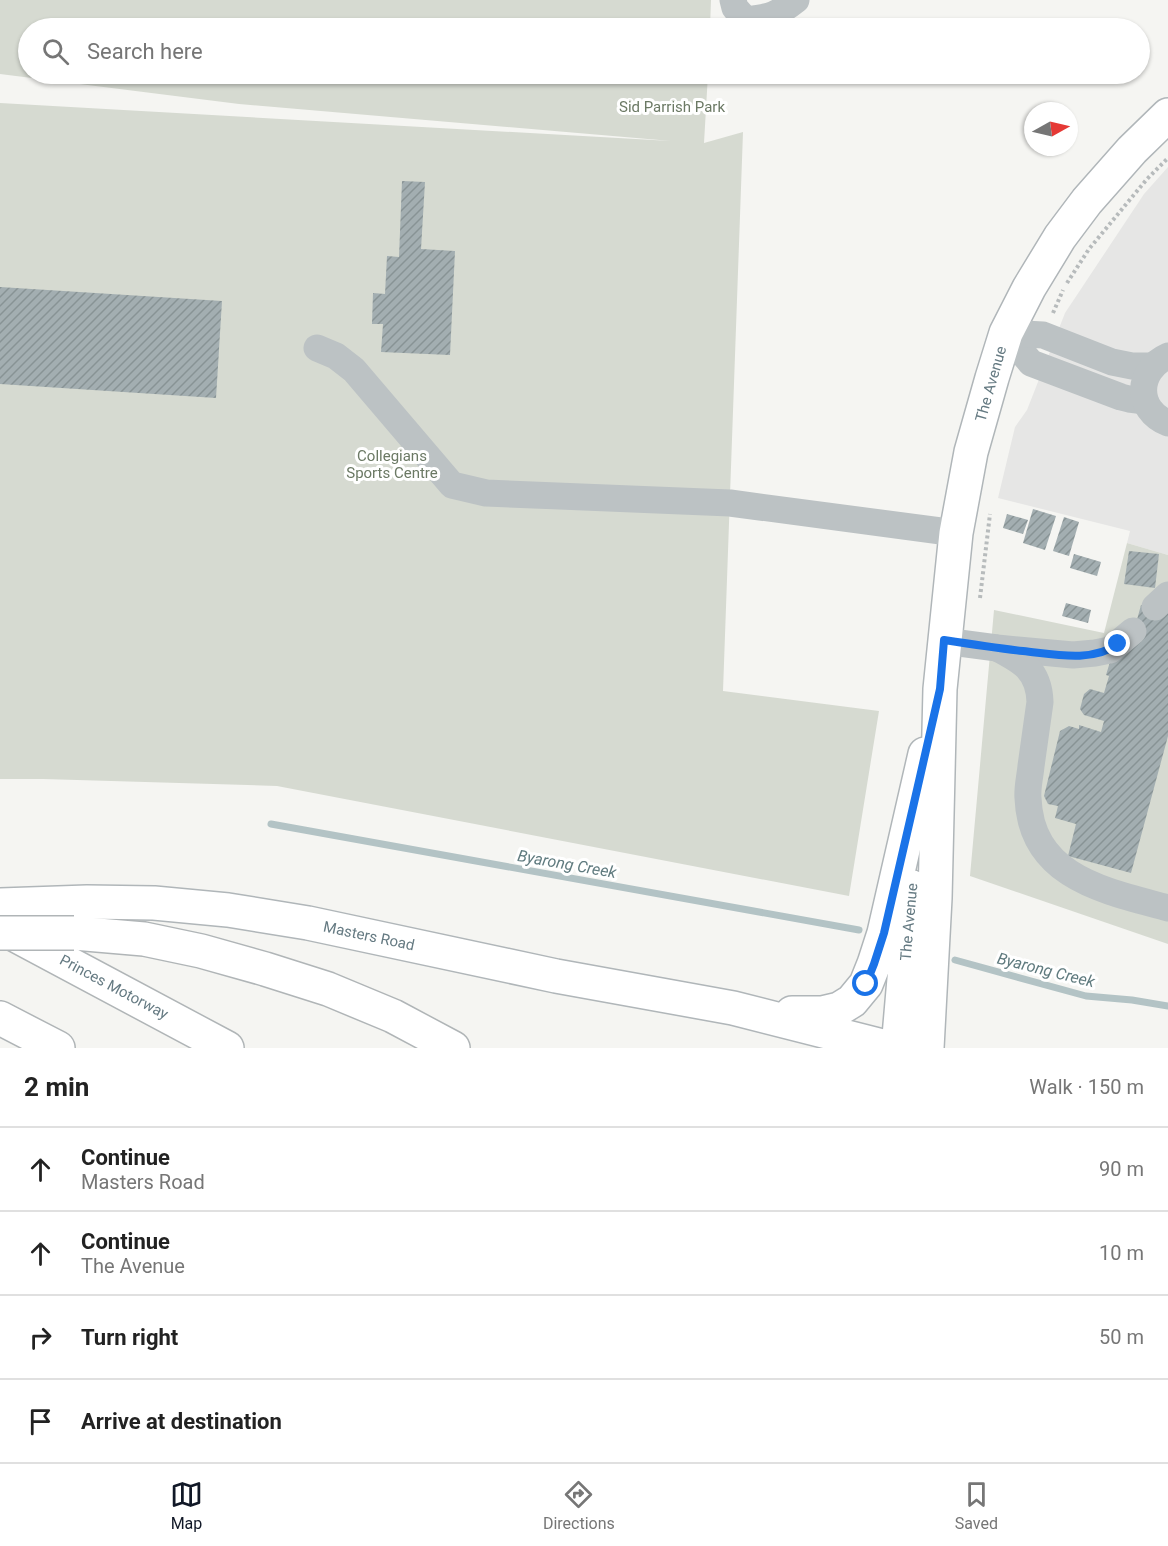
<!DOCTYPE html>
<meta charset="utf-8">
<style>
:root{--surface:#fff;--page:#f6f6f6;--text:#222;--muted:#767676;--line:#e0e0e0;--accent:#111827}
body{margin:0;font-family:Roboto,sans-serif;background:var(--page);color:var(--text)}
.compass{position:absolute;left:1024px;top:102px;width:54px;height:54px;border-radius:50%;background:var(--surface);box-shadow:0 2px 4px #0004;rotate:82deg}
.stop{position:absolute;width:18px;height:18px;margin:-14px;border:4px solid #1a73e8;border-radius:50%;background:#fff}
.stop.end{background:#1a73e8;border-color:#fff;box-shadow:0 2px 6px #0008}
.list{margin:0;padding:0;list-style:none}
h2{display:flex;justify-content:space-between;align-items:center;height:78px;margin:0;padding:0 24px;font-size:26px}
h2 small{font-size:20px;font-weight:400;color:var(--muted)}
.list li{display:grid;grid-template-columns:39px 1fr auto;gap:18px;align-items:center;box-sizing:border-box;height:84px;padding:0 24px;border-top:2px solid var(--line)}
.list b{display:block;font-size:22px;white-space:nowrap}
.list p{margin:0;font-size:20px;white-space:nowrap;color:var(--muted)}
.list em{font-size:20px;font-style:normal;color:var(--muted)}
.icon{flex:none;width:33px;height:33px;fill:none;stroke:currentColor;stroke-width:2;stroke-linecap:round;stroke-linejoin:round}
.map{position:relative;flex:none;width:1168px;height:1048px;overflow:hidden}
.search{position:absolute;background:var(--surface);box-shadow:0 2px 4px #0004;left:18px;right:18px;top:18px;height:66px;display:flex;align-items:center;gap:15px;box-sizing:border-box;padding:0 21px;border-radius:33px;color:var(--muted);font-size:22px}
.sheet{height:414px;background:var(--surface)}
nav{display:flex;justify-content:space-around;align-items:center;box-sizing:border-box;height:84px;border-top:2px solid var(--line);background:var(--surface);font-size:16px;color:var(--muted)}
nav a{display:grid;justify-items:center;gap:3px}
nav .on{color:var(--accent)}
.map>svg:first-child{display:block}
.built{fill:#e6e6e5}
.green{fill:#d6dad1}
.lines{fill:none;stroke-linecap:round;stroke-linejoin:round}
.stream{stroke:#b3c3c5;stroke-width:7}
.building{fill:url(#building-hatch)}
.major-casing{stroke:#b0b6b9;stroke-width:36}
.highway-casing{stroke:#b0b5b7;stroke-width:36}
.path{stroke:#b7bbbc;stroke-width:4;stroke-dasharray:3 3;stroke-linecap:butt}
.minor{stroke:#bcc2c4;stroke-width:27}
.major{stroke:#fff;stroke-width:33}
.highway{stroke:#fff;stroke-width:33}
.highway-bridge-casing{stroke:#b0b5b7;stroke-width:36;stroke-linecap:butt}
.highway-bridge{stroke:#fff;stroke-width:33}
.route{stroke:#1a73e8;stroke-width:8}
.labels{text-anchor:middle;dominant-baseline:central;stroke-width:6;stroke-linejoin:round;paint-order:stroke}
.park-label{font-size:15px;fill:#6b7964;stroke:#fff}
.street-label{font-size:15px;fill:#657a82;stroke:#fff}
.water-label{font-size:16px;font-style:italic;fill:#607b7f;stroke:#fff}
</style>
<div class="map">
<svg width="1168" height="1048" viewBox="0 0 1168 1048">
<defs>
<pattern id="building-hatch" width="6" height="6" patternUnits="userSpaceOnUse" patternTransform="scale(1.5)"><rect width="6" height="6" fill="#a3aeb1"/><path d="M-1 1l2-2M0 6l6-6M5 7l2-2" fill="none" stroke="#889395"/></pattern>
</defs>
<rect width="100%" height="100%" fill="#f5f5f2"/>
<polygon class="built" points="1168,167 1168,555 1127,543 1130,531 998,498 1015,427 1027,410 1065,313 1144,194"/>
<g class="green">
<polygon points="0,0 711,0 710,28 28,28 28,74 708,74 704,143 743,132 723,691 879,711 849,896 277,786 43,779 0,779 0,103 671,141 239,104 0,74"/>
<polygon points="1127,543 1168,555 1168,944 970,876 994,610 1104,633"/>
</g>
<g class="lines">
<g class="stream">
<polyline points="271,824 859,930"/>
<polyline points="955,960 1086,996 1132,1000 1168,1006"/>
</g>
</g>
<g class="building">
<polygon points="402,181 425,182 421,249 455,251 450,355 381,352 383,324 372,324 373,293 385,294 387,256 399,257"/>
<polygon points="0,287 222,301 216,398 0,384"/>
<polygon points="1033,509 1056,516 1045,550 1023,543"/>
<polygon points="1007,514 1028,520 1023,534 1003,528"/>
<polygon points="1064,517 1079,522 1069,556 1053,551"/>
<polygon points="1129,551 1159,554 1155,588 1124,584"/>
<polygon points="1074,554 1101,562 1097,576 1070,568"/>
<polygon points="1066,603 1091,610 1088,623 1062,616"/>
<polygon points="1141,605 1168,612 1168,736 1131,873 1068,856 1076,824 1055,818 1058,806 1048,804 1044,796 1060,731 1069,726 1079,729 1079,725 1101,732 1104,721 1084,715 1080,709 1084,694 1090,689 1104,693 1109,676 1106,675 1113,652 1129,649"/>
</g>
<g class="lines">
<defs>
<g id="major">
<polyline points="0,905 87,902 154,903 228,910 308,923 556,976 733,1008 890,1048"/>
<polyline points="792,1013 822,1013 839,1009 852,1001 866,984 874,964 884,933 925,754"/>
<polyline points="898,1048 912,887"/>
<polyline points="927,1048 935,898 940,689 956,533 971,452 992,378 1006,333 1029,288 1060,237 1087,201 1132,150 1168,115"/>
</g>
<g id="highway">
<polyline points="4,929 227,1048"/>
<polyline points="74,933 144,939 201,951 265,969 328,989 393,1016 453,1048"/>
<polyline points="0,1018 58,1048"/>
</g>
</defs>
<use href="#major" class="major-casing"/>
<use href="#highway" class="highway-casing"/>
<g class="path">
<polyline points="1067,283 1089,249 1147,179 1168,158"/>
<polyline points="1053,313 1063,290"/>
<polyline points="980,598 990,514"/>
</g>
<g class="minor">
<path d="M 733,0 L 735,8 L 746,20 C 771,17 777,15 796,0"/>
<polyline points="1006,333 1031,363 1121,397 1129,399 1145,401"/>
<polyline points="1006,333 1043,335 1112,362 1132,366 1152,366"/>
<polyline points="317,348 336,356 354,370 452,485 486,493 730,503 956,533"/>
<path d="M 1168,356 C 1136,370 1135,410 1168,423"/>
<polyline points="1155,607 1168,595"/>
<polyline points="944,641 997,648 1073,655 1095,653 1110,650 1133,631"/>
<path d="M 997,648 C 1022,661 1039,670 1040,702 C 1037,723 1034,745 1031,766 C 1030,777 1027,788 1028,798 C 1031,878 1106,891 1168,908"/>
</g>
<use href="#major" class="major"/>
<use href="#highway" class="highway"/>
<defs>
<polyline id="highway-bridge" points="0,933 74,933"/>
</defs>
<use href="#highway-bridge" class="highway-bridge-casing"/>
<use href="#highway-bridge" class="highway-bridge"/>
</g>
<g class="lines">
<path class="route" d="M 866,984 L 874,964 L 884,933 L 914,803 L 940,689 L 944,640 C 970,644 996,648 1023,651 C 1053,654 1092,663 1118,644"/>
</g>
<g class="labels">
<g class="park-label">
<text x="672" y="107">Sid Parrish Park</text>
<text x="392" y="456">Collegians<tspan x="392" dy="17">Sports Centre</tspan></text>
</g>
<g class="street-label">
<text transform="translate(991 384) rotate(-74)">The Avenue</text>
<text transform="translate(909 922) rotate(-85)">The Avenue</text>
<text transform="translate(369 936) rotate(12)">Masters Road</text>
<text transform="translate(114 987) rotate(28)">Princes Motorway</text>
</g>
<g class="water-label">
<text transform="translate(567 864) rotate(10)">Byarong Creek</text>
<text transform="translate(1046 970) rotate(14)">Byarong Creek</text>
</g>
</g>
</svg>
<svg class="compass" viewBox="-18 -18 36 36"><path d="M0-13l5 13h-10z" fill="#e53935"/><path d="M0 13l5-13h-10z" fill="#767676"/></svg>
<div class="stop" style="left:866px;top:984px"></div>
<div class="stop end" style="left:1118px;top:644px"></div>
<div class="search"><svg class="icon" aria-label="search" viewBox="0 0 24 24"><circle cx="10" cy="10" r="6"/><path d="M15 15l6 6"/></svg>Search here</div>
</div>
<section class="sheet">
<h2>2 min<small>Walk · 150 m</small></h2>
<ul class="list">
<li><svg class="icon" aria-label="ahead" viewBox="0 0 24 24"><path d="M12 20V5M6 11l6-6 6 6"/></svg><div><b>Continue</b><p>Masters Road</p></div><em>90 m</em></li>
<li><svg class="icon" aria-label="ahead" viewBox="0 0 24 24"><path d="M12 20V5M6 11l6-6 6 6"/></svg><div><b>Continue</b><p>The Avenue</p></div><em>10 m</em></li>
<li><svg class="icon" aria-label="right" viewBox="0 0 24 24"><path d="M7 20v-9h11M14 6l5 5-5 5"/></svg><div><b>Turn right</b></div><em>50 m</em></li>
<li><svg class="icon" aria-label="arrive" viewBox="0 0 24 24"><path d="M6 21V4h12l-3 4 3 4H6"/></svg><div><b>Arrive at destination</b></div></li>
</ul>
</section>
<nav>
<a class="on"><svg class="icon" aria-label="map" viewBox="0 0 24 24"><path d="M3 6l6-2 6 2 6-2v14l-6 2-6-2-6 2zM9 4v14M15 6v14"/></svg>Map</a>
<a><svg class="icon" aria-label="directions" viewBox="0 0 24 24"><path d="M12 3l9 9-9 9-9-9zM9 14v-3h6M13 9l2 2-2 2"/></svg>Directions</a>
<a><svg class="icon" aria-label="saved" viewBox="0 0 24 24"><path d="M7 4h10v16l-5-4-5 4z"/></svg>Saved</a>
</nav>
